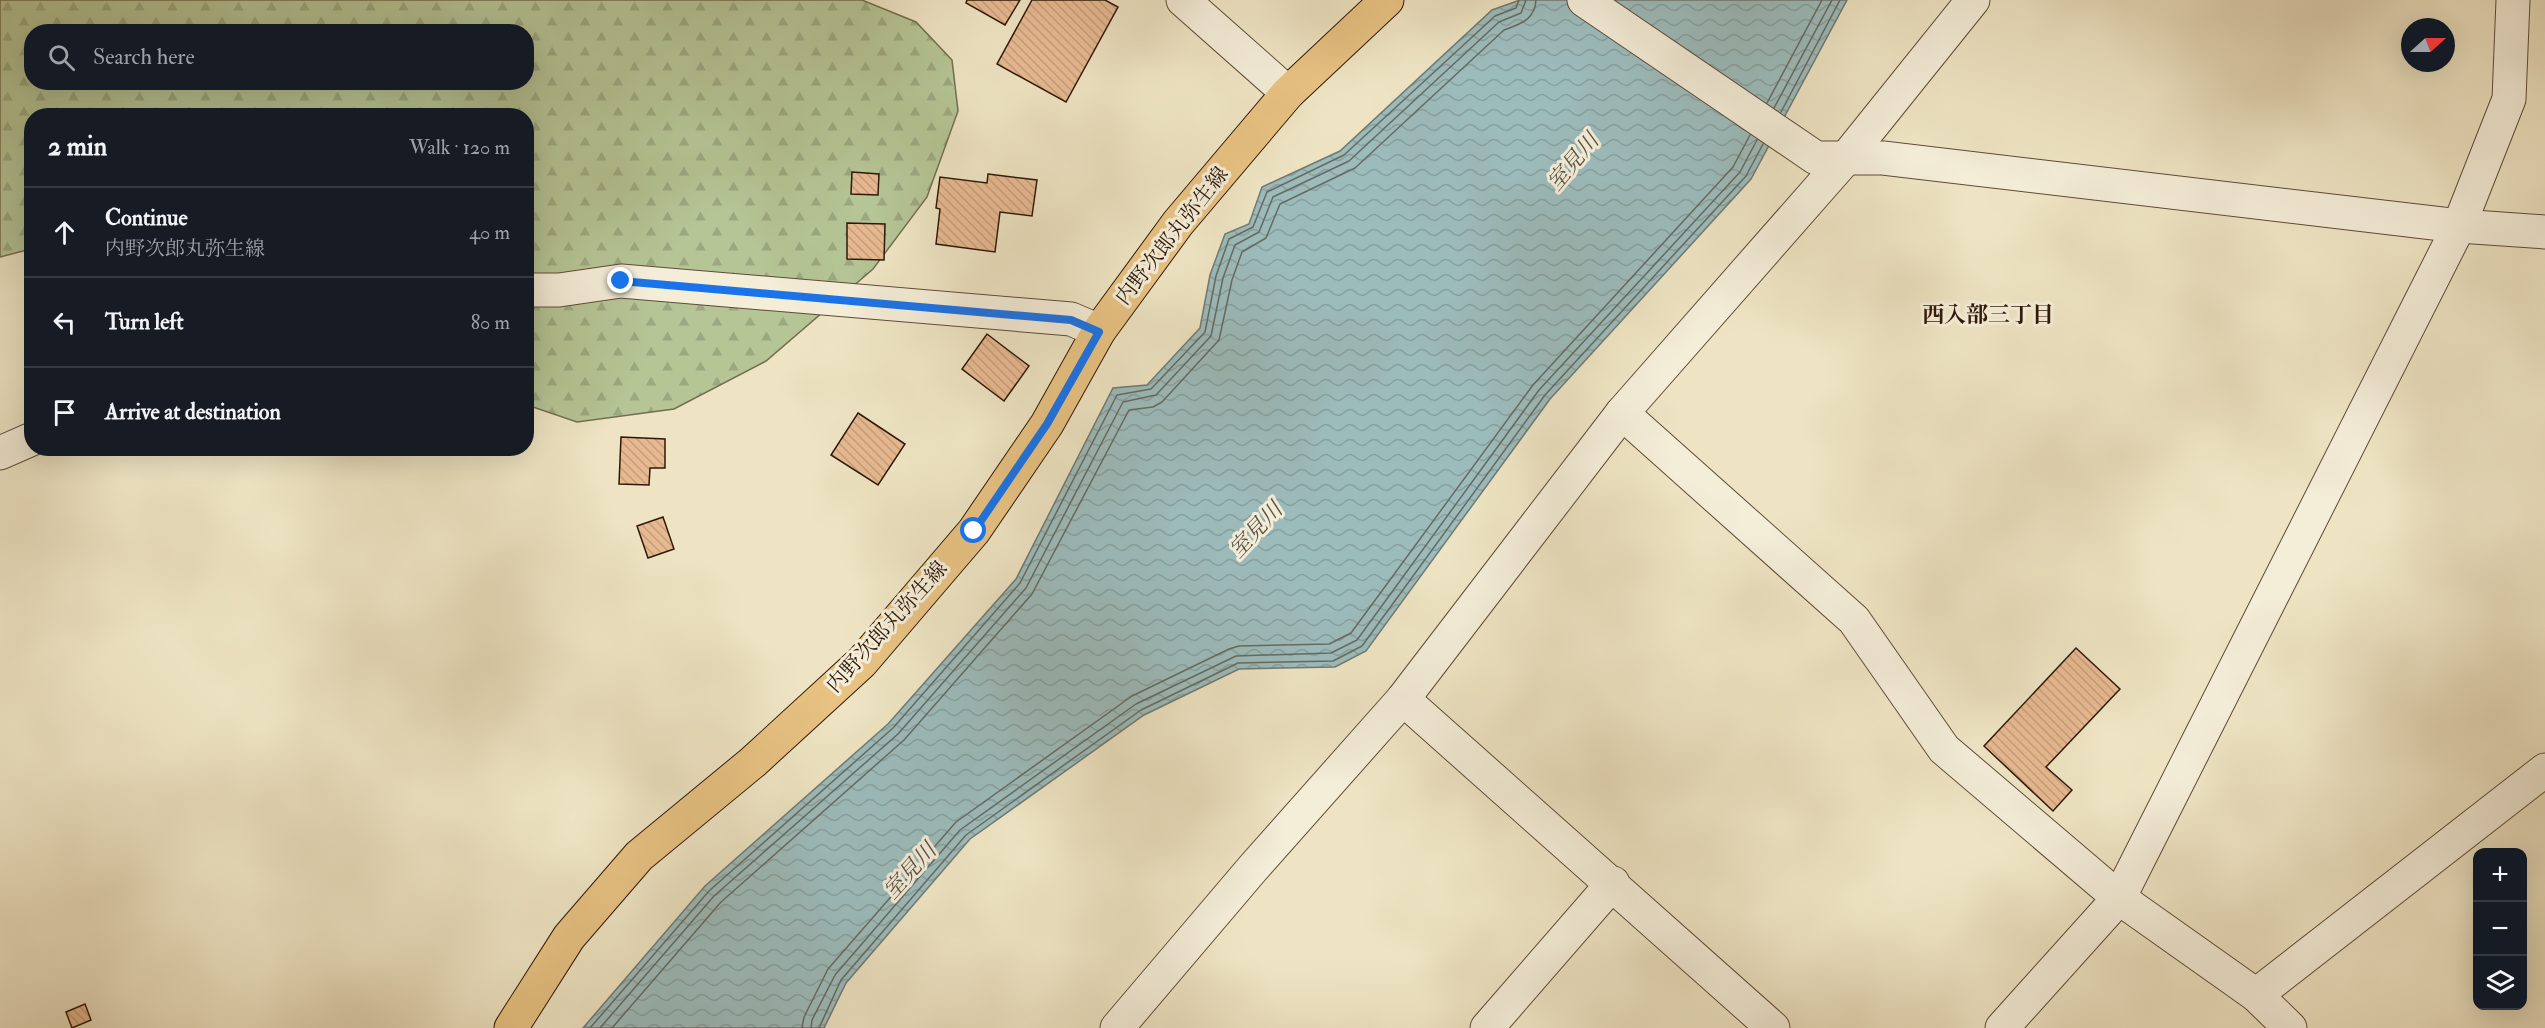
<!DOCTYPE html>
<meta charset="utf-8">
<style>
:root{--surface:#171b24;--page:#242831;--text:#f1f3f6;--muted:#9ea1a6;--line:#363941}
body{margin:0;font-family:"IM FELL Double Pica","Noto Serif JP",serif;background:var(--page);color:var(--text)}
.controls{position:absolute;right:18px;bottom:18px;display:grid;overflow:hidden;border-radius:12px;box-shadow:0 6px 24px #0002}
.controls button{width:54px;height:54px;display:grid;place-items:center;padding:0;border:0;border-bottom:2px solid var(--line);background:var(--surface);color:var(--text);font:30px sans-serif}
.compass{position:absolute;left:2401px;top:18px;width:54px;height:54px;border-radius:50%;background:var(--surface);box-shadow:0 6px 24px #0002;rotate:69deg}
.stop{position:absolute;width:18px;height:18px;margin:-14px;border:4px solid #1a73e8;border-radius:50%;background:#fff}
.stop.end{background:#1a73e8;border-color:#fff;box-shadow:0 2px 6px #0008}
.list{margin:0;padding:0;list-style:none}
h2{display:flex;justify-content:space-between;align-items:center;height:78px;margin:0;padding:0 24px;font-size:26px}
h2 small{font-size:20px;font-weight:400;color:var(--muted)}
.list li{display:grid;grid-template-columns:39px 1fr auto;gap:18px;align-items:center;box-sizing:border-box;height:90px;padding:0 24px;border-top:2px solid var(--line)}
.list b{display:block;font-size:22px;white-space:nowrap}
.list p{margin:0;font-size:20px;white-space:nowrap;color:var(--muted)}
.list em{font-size:20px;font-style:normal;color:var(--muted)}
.icon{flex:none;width:33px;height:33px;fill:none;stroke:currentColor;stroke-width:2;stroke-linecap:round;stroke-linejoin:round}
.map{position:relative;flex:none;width:2545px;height:1028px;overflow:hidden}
.search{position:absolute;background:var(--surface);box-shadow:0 6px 24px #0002;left:24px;top:24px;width:510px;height:66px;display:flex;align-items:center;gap:15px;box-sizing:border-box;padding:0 21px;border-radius:24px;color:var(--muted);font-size:22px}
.panel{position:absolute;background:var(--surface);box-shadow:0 6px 24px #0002;left:24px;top:108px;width:510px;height:348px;border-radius:24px}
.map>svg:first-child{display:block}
.forest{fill:url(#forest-firs);stroke:#726e4f;stroke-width:1.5;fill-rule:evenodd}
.water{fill:url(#water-waves);stroke:#707a74;stroke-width:1.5}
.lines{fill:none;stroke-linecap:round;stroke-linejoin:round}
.shore{stroke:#666a62;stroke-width:1.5}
.building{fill:url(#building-back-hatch);stroke:#2f1808;stroke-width:1.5}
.minor-casing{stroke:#5f4b37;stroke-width:35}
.major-casing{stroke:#2f1808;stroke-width:35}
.minor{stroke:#f4edd8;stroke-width:33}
.major{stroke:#e7c282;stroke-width:33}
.route{stroke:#1a73e8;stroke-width:8}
.labels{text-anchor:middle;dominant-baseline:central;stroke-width:6;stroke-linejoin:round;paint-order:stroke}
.street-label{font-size:21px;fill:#2f1808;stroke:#f4edd8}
.water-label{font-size:22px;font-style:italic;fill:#555147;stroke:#f4edd8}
.neighbourhood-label{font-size:22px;font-weight:bold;fill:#2f1808;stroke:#f4edd8}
</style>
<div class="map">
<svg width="2545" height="1028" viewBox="0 0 2545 1028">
<defs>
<pattern id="forest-firs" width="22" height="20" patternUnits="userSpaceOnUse" patternTransform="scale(1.5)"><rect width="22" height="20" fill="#b5c596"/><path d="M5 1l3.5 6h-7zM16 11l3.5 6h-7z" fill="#9ca880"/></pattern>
<pattern id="water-waves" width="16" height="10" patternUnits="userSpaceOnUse" patternTransform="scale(1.5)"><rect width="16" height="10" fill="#9cbcbc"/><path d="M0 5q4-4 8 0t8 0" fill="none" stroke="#87a1a0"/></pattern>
<pattern id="building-back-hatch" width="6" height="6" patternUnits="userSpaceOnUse" patternTransform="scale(1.5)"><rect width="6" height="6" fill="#e7b991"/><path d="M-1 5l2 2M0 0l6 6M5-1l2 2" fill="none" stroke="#c69e7c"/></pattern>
</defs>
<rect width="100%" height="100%" fill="#eee4c3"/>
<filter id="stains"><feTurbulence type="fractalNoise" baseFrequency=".00333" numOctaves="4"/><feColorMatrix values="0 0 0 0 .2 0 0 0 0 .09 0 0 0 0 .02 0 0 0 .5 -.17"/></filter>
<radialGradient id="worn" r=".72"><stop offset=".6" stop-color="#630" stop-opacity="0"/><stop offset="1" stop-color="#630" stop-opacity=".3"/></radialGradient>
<path class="forest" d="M 0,0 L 862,0 L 916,22 L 952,60 L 958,111 L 927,197 L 873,269 L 766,361 L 674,409 L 577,422 L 527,405 L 526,116 L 32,116 L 31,249 L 0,257 ZM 32,32 L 526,32 L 526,82 L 32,82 Z"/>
<polygon class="water" points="1520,0 1847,0 1751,179 1550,399 1366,651 1335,667 1239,669 1144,715 970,839 846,983 824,1028 583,1028 705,886 888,724 1016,579 1113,388 1147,385 1200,328 1210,275 1225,234 1249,224 1262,187 1340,151 1492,10"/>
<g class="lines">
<g class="shore">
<polyline points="1767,103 1822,0"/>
<polyline points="1774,108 1832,0"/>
<polyline points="1781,112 1840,0"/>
<polyline points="590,1028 709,891 893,728 1020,583 1117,395 1151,389 1205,332 1216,276 1229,239 1253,227 1267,192 1344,155 1495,16 1516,8 1519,0"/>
<polyline points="600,1028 714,896 898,734 1026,588 1123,402 1156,395 1211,336 1223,278 1235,245 1259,232 1273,197 1349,161 1499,22 1521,13 1526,0"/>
<path d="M 612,1028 L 721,902 L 904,740 L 1032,594 L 1129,410 L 1153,407 L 1162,402 L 1219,340 L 1232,280 L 1242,252 L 1266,238 L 1280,204 L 1355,168 L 1504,30 C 1520,24 1535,20 1536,0"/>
<polyline points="802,1028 804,1017 828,969 956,822 1132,696 1229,649 1239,646 1329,644 1351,633 1533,385 1733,167 1750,135"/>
<polyline points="811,1028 812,1020 835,975 960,830 1136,704 1236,656 1331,653 1357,640 1539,390 1740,172 1757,140"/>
<polyline points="819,1028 841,980 966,835 1141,710 1238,663 1333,661 1362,646 1545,395 1746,176 1763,144"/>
</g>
</g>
<g class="building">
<polygon points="967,0 1020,0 1005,25 966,3"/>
<polygon points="1032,0 1105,0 1118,7 1066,102 997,64"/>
<polygon points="852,172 879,174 878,195 851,194"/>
<polygon points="988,174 1037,180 1032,216 1000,212 995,252 936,244 940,209 936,208 940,177 987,183"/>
<polygon points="847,223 885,224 884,260 847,259"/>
<polygon points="987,334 1029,366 1004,401 962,369"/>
<polygon points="858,413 905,444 878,485 831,455"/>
<polygon points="621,437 665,439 665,468 650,468 649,485 619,484"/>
<polygon points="663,517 674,549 648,558 637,526"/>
<polygon points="2076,648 2120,689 2046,767 2072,790 2053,811 1984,746"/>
<polygon points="85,1004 91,1020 72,1028 66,1012"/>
</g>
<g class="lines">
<defs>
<g id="minor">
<polyline points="1183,0 1288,93"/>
<polyline points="1584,0 1816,158 1883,158 2459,226 2545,232"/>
<polyline points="526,290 559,290 621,281 1071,319 1099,331"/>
<polyline points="1622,413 1854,620 1944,749 2119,898 2256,995 2290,1028"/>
<polyline points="0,453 32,439"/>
<polyline points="1403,699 1773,1028"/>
<polyline points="2256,995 2545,770"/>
<polyline points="1117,1028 1253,868 1403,699 1622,413 1846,158 1973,0"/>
<polyline points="1487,1028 1613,883"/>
<polyline points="2002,1028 2119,898 2459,226 2509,99 2513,0"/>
</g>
<polyline id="major" points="511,1028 569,937 639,856 753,762 862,662 974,531 1047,424 1099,331 1178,223 1288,93 1387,0"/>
</defs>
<use href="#minor" class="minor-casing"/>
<use href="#major" class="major-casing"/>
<use href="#minor" class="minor"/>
<use href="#major" class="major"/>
</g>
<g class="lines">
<polyline class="route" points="621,281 1071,320 1099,332 1047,424 974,531"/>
</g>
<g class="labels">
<g class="street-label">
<text transform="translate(1172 236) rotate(-52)">内野次郎丸弥生線</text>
<text transform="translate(887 627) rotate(-48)">内野次郎丸弥生線</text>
</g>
<g class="water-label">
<text transform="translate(1573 162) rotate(-50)">室見川</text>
<text transform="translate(1256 530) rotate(-47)">室見川</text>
<text transform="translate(910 871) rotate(-48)">室見川</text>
</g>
<g class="neighbourhood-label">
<text x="1988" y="315">西入部三丁目</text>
</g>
</g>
<rect width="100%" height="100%" filter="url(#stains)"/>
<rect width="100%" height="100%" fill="url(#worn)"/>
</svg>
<div class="controls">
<button>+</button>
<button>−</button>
<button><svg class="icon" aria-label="layers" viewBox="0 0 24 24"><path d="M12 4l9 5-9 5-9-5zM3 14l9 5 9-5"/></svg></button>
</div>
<svg class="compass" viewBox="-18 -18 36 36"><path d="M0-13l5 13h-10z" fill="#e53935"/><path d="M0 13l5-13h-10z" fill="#9ea1a6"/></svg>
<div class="stop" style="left:974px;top:531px"></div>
<div class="stop end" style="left:621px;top:281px"></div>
<div class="search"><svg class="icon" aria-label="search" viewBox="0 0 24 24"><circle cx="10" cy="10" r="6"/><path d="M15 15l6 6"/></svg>Search here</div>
<section class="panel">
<h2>2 min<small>Walk · 120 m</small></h2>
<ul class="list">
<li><svg class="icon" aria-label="ahead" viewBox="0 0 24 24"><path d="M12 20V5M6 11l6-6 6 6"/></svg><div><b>Continue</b><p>内野次郎丸弥生線</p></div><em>40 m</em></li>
<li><svg class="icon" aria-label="left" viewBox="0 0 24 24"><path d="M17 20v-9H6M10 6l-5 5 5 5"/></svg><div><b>Turn left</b></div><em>80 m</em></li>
<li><svg class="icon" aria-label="arrive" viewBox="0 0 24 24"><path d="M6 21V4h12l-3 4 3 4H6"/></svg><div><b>Arrive at destination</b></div></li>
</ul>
</section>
</div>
